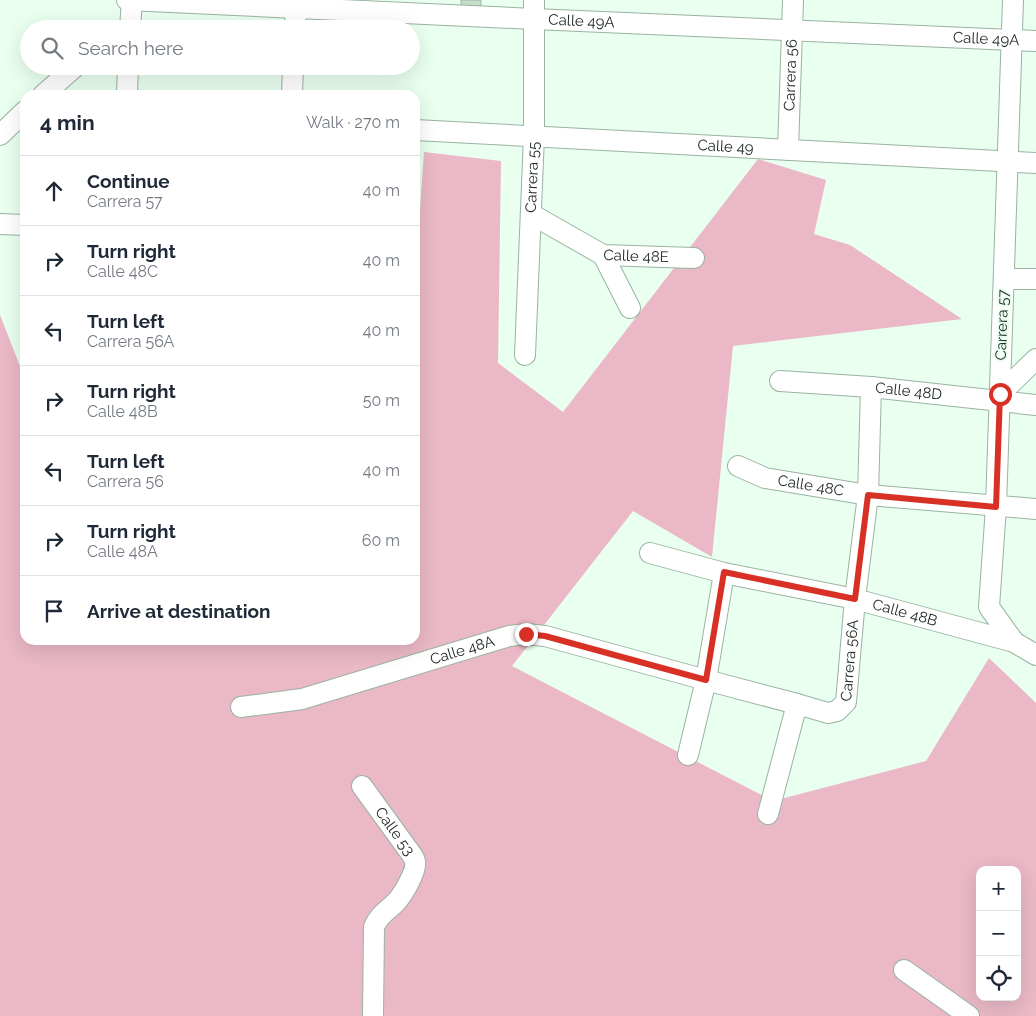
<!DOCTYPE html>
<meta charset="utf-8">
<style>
:root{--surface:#fff;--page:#f6f6f7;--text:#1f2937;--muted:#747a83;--line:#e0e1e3}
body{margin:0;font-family:Raleway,sans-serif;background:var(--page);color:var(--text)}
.controls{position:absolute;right:15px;bottom:15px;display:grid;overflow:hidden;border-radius:10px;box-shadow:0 5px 20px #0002}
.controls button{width:45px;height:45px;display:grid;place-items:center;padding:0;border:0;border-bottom:1px solid var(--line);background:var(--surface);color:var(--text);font:25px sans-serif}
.stop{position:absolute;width:15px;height:15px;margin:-11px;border:4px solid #d93025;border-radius:50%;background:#fff}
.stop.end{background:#d93025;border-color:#fff;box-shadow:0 1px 5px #0008}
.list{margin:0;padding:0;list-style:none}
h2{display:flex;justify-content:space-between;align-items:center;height:65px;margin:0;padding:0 20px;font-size:21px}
h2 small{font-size:16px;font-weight:400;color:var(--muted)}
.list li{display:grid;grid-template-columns:32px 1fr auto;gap:15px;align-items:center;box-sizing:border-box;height:70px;padding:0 20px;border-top:1px solid var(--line)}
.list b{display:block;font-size:19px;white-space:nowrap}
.list p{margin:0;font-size:16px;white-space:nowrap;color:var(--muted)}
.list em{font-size:16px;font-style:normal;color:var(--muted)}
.icon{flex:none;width:28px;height:28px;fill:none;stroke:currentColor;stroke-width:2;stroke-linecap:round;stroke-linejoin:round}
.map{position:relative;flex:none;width:1036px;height:1016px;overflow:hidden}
.search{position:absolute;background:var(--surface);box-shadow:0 5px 20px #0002;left:20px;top:20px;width:400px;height:55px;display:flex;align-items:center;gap:12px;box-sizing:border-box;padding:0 18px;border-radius:28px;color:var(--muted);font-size:19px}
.panel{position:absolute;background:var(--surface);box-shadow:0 5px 20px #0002;left:20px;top:90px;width:400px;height:555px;border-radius:15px}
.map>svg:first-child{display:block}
.green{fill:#eab8c6;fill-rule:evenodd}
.building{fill:#c4deca;stroke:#9fb8a5}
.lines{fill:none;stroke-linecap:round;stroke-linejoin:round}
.minor-casing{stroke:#9ab3a0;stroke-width:22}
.minor{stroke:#fff;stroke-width:20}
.route{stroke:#d93025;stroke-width:6}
.labels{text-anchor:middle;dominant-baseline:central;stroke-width:4;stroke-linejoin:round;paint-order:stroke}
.street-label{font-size:15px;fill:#222c25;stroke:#e9ffef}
</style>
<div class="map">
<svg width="1036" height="1016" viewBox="0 0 1036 1016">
<rect width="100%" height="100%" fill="#e9ffef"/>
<path class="green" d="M 424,152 L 501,161 L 498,363 L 563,412 L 758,159 L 826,180 L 814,234 L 850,245 L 962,319 L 733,346 L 712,557 L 633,511 L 512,666 L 773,801 L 926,761 L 989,658 L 1036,703 L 1036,1016 L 0,1016 L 0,315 L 25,379 L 25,640 L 415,640 L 415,281 ZM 980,870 L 1017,870 L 1017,997 L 980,997 Z"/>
<rect class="building" x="461" y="0" width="20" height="10"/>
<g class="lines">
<defs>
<g id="minor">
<path id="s1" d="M 127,0 L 534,19 L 1036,41"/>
<polyline points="1013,0 996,507 989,607 1014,642"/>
<polyline points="130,29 132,0"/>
<polyline points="295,29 296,0"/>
<polyline points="43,95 76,66"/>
<polyline points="127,95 128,66"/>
<polyline points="292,95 293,66"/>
<path id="s2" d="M 415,130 L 1036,163"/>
<polyline points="0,135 25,111"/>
<path id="s3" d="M 788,150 L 793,0"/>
<path id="s4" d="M 531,214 L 603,255 L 694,258"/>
<polyline points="0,224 25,225"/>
<polyline points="603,255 630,308"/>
<polyline points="1004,279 1036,279"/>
<path id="s5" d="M 525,355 L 534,136 L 534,0"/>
<path id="s6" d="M 780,381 L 871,387 L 1036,405"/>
<polyline points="1000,394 1036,359"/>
<path id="s7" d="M 738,466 L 765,478 L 868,495 L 1036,509"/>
<path id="s8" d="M 650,553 L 724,573 L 855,599 L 1014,642 L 1036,655"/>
<path id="s9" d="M 241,707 L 302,699 L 509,636 L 526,634 L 545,636 L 706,680 L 797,704 L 828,713 L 837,711 L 846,702 L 855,599 L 868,495 L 871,387"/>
<polyline points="688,755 706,680 724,573"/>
<path id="s10" d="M 362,786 L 412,855 C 413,857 415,859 415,862 C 417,871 403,894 397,901 C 388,911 380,913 374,927 L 373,1016"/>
<polyline points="768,814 797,704"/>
<polyline points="904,970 969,1016"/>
</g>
</defs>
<use href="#minor" class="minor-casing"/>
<use href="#minor" class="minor"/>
</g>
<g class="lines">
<polyline class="route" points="526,634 545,636 706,680 724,572 855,599 868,495 996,507 1000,394"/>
</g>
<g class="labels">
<g class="street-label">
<text stroke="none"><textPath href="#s1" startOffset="455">Calle 49A</textPath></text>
<text stroke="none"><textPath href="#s1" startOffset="860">Calle 49A</textPath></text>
<text stroke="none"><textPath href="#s3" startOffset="75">Carrera 56</textPath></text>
<text stroke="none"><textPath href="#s2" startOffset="311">Calle 49</textPath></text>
<text stroke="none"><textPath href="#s5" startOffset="178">Carrera 55</textPath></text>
<text stroke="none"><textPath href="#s4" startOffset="116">Calle 48E</textPath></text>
<text transform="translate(1002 325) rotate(-88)">Carrera 57</text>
<text stroke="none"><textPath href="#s6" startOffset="129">Calle 48D</textPath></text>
<text stroke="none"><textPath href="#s7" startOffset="76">Calle 48C</textPath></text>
<text stroke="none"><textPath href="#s8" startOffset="262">Calle 48B</textPath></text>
<text stroke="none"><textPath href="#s9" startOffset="229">Calle 48A</textPath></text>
<text stroke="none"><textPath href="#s9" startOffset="671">Carrera 56A</textPath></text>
<text stroke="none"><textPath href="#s10" startOffset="56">Calle 53</textPath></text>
</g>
</g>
</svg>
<div class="controls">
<button>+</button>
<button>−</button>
<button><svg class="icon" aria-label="locate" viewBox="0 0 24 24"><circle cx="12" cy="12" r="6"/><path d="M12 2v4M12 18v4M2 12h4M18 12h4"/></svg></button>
</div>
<div class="stop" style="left:1000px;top:394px"></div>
<div class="stop end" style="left:526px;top:634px"></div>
<div class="search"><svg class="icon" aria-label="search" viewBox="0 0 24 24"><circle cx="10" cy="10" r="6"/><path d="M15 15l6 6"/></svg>Search here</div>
<section class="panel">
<h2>4 min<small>Walk · 270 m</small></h2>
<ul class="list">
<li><svg class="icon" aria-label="ahead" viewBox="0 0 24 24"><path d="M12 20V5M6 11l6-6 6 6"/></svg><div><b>Continue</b><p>Carrera 57</p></div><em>40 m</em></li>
<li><svg class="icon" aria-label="right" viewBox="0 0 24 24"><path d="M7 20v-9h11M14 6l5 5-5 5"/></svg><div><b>Turn right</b><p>Calle 48C</p></div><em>40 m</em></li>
<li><svg class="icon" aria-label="left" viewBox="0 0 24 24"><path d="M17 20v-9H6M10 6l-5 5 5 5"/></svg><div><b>Turn left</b><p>Carrera 56A</p></div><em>40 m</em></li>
<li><svg class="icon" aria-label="right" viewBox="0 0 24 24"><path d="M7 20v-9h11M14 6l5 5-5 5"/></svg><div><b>Turn right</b><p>Calle 48B</p></div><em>50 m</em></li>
<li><svg class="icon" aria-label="left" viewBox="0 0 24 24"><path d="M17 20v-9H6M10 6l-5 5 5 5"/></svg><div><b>Turn left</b><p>Carrera 56</p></div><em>40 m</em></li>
<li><svg class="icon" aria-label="right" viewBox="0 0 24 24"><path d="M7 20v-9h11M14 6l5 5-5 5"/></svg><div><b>Turn right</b><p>Calle 48A</p></div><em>60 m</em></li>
<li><svg class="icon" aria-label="arrive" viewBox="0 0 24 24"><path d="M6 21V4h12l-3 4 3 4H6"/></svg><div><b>Arrive at destination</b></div></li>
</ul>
</section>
</div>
